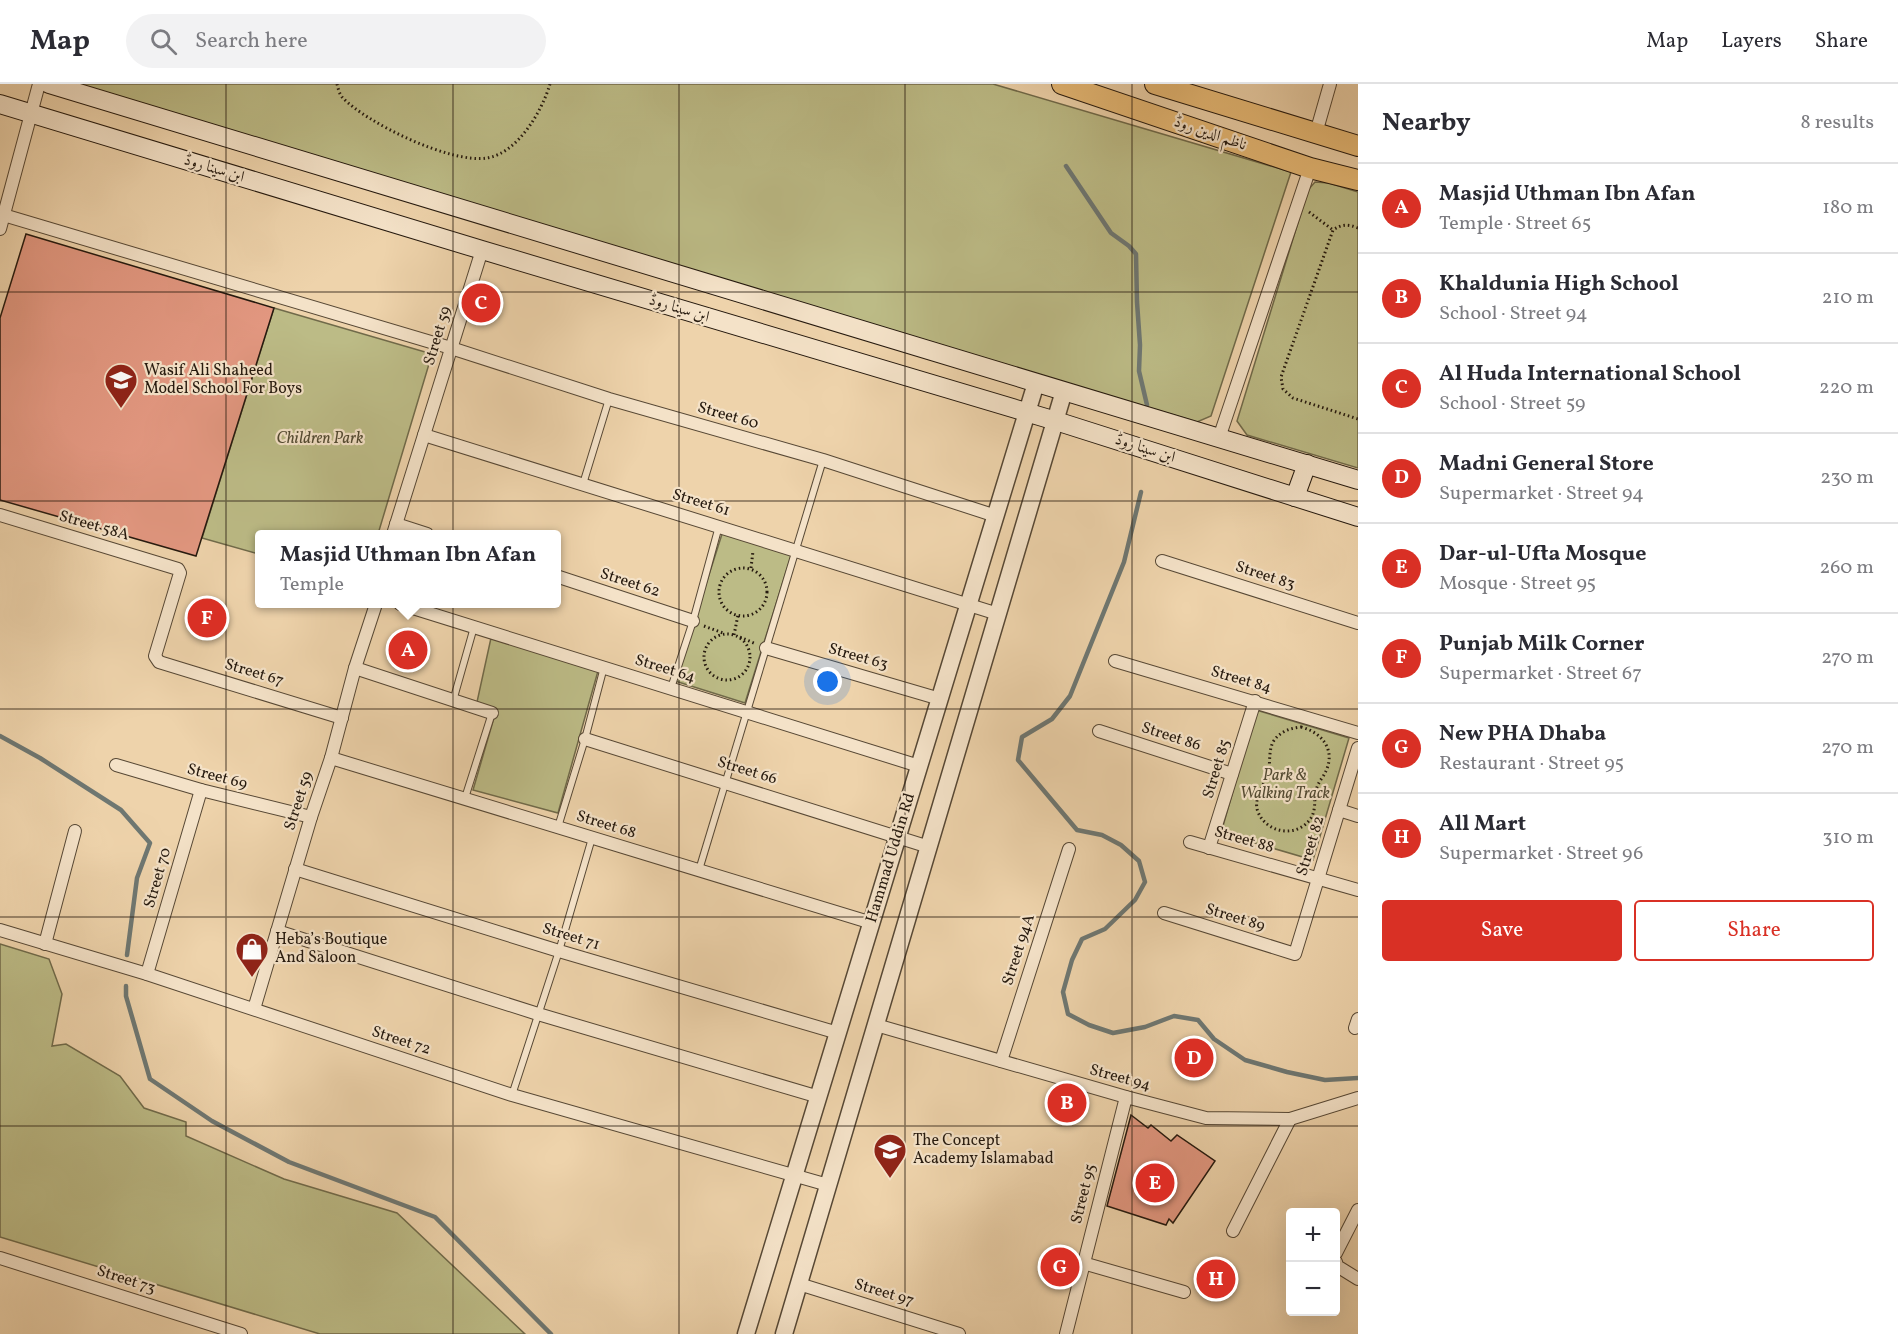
<!DOCTYPE html>
<meta charset="utf-8">
<style>
:root{--surface:#fff;--page:#f2f2f3;--text:#2b2b33;--muted:#7c7c81;--line:#e1e1e2;--accent:#d93025}
body{margin:0;font-family:Vollkorn,Amiri,serif;background:var(--page);color:var(--text)}
.controls{position:absolute;right:18px;bottom:18px;display:grid;overflow:hidden;border-radius:6px;box-shadow:0 6px 24px #0002}
.controls button{width:54px;height:54px;display:grid;place-items:center;padding:0;border:0;border-bottom:2px solid var(--line);background:var(--surface);color:var(--text);font:30px sans-serif}
.you{position:absolute;left:828px;top:598px;width:21px;height:21px;margin:-15px;border:4px solid #fff;border-radius:50%;background:#1a73e8;box-shadow:0 0 0 9px #1a73e833}
.badge{display:grid;place-items:center;width:39px;height:39px;border-radius:50%;background:var(--accent);color:#fff;font-size:20px;font-weight:700}
.pin{position:absolute;translate:-50% -50%;border:3px solid #fff;box-shadow:0 2px 6px #0006}
.popup{position:absolute;left:255px;top:446px;width:306px;height:78px;box-sizing:border-box;display:grid;place-content:center;border-radius:6px;background:var(--surface);filter:drop-shadow(0 2px 4px #0005);font-size:20px;white-space:nowrap;color:var(--muted)}
.popup b{font-size:22px;color:var(--text)}
.popup::after{content:'';position:absolute;left:50%;top:100%;margin-left:-12px;border:12px solid transparent;border-top-color:var(--surface)}
.list{margin:0;padding:0;list-style:none}
h2{display:flex;justify-content:space-between;align-items:center;height:78px;margin:0;padding:0 24px;font-size:26px}
h2 small{font-size:20px;font-weight:400;color:var(--muted)}
.list li{display:grid;grid-template-columns:39px 1fr auto;gap:18px;align-items:center;box-sizing:border-box;height:90px;padding:0 24px;border-top:2px solid var(--line)}
.list b{display:block;font-size:22px;white-space:nowrap}
.list p{margin:0;font-size:20px;white-space:nowrap;color:var(--muted)}
.list em{font-size:20px;font-style:normal;color:var(--muted)}
.actions{display:flex;gap:12px;padding:18px 24px}
.actions a{flex:1;padding:14px 0;border:2px solid var(--accent);border-radius:6px;text-align:center;font-size:21px;color:var(--accent)}
.actions .main{background:var(--accent);color:#fff}
.icon{flex:none;width:33px;height:33px;fill:none;stroke:currentColor;stroke-width:2;stroke-linecap:round;stroke-linejoin:round}
.map{position:relative;flex:none;width:1358px;height:1250px;overflow:hidden}
header{display:flex;align-items:center;gap:36px;box-sizing:border-box;height:84px;padding:0 30px;background:var(--surface);border-bottom:2px solid var(--line)}
header strong{font-size:28px}
nav{display:flex;gap:33px;margin-inline-start:auto;font-size:21px}
.search{width:420px;height:54px;background:var(--page);display:flex;align-items:center;gap:15px;box-sizing:border-box;padding:0 21px;border-radius:33px;color:var(--muted);font-size:22px}
main{display:flex}
aside{flex:1;background:var(--surface)}
.map>svg:first-child{display:block}
.green{fill:#bcbb86;stroke:#706a4a;stroke-width:1.5}
.lines{fill:none;stroke-linecap:round;stroke-linejoin:round}
.stream{stroke:#6e7772;stroke-width:4.5}
.building{fill:#e29780;stroke:#25190e;stroke-width:1.5}
.service-casing{stroke:#574835;stroke-width:8}
.minor-casing{stroke:#574835;stroke-width:14}
.tertiary-casing{stroke:#574835;stroke-width:19}
.secondary-casing{stroke:#25190e;stroke-width:20}
.primary-casing{stroke:#25190e;stroke-width:22}
.path{stroke:#25190e;stroke-width:3;stroke-dasharray:1.5 3;stroke-linecap:butt}
.service{stroke:#f4e2c8;stroke-width:6}
.minor{stroke:#f4e2c8;stroke-width:12}
.tertiary{stroke:#f4e2c8;stroke-width:16}
.secondary{stroke:#f4e2c8;stroke-width:18}
.primary{stroke:#e7ba76;stroke-width:20}
.grid{fill:none;stroke:#25190e;stroke-width:1.5;stroke-opacity:0.55}
.labels{text-anchor:middle;dominant-baseline:central;stroke-width:4.5;stroke-linejoin:round;paint-order:stroke}
.street-label{font-size:16px;fill:#25190e;stroke:#f4e2c8}
.poi-label{font-size:16px;fill:#25190e;stroke:#f4e2c8;text-anchor:start}
.park-label{font-size:16px;font-style:italic;fill:#524a32;stroke:#f4e2c8}
</style>
<header>
<strong>Map</strong>
<div class="search"><svg class="icon" aria-label="search" viewBox="0 0 24 24"><circle cx="10" cy="10" r="6"/><path d="M15 15l6 6"/></svg>Search here</div>
<nav><a>Map</a><a>Layers</a><a>Share</a></nav>
</header>
<main>
<div class="map">
<svg width="1358" height="1250" viewBox="0 0 1358 1250">
<rect width="100%" height="100%" fill="#eed3ab"/>
<filter id="stains"><feTurbulence type="fractalNoise" baseFrequency=".00333" numOctaves="4"/><feColorMatrix values="0 0 0 0 .2 0 0 0 0 .09 0 0 0 0 .02 0 0 0 .5 -.17"/></filter>
<radialGradient id="worn" r=".72"><stop offset=".6" stop-color="#630" stop-opacity="0"/><stop offset="1" stop-color="#630" stop-opacity=".3"/></radialGradient>
<g class="green">
<polygon points="74,0 993,0 1291,88 1211,332 1197,338"/>
<polygon points="1315,98 1329,99 1358,108 1358,384 1247,351 1237,337 1308,106"/>
<polygon points="274,224 432,270 378,450 260,450 259,470 202,454"/>
<polygon points="723,447 792,469 745,619 675,597"/>
<polygon points="491,554 598,587 558,729 473,706 496,627 477,618"/>
<polygon points="1256,626 1349,654 1313,776 1221,749"/>
<polygon points="0,860 49,875 62,910 52,962 66,960 120,992 144,1024 186,1038 186,1052 284,1095 397,1129 525,1250 320,1250 0,1153"/>
</g>
<g class="lines">
<g class="stream">
<polyline points="1066,82 1111,149 1129,162 1136,170 1137,218 1140,261 1139,287 1147,321"/>
<polyline points="1141,408 1124,478 1070,612 1052,635 1022,653 1018,676 1077,746 1102,751 1121,761 1139,777 1145,798 1135,816 1105,845 1082,855 1072,876 1063,908 1068,930 1089,941 1113,949 1145,943 1174,932 1198,936 1214,955 1245,976 1287,988 1325,996 1358,994"/>
<polyline points="0,652 40,674 121,726 150,759 137,794 127,871"/>
<polyline points="126,902 126,912 150,995 212,1037 289,1078 435,1133 551,1250"/>
</g>
</g>
<g class="building">
<polygon points="26,150 274,224 196,472 0,416 0,234"/>
<polygon points="1131,1031 1148,1044 1151,1041 1171,1057 1177,1051 1215,1077 1173,1139 1169,1135 1166,1141 1107,1122"/>
</g>
<g class="lines">
<defs>
<g id="service">
<polyline points="583,400 609,315"/>
<polyline points="671,604 693,537 719,442"/>
<polyline points="453,617 474,543"/>
<polyline points="465,714 492,629"/>
<polyline points="558,743 585,655 604,583"/>
<polyline points="699,786 823,376"/>
<polyline points="512,1011 559,867 592,754"/>
</g>
<g id="minor">
<polyline points="1316,49 1330,0"/>
<polyline points="0,130 451,264 609,315 823,376 996,432"/>
<polyline points="0,145 39,0"/>
<polyline points="424,351 998,530"/>
<polyline points="1219,354 1310,84"/>
<polyline points="0,431 178,485 180,489 155,572 159,578 342,634"/>
<polyline points="396,440 427,450"/>
<polyline points="393,450 482,166"/>
<polyline points="1162,477 1358,539"/>
<polyline points="556,492 693,537"/>
<polyline points="400,520 919,682"/>
<polyline points="766,564 940,615"/>
<polyline points="1115,577 1358,649"/>
<polyline points="355,584 492,629"/>
<polyline points="1099,647 1232,690"/>
<polyline points="585,655 929,763"/>
<polyline points="331,674 872,839"/>
<polyline points="116,681 201,706 311,733"/>
<polyline points="1339,726 1358,732"/>
<polyline points="1190,758 1358,806"/>
<polyline points="1209,764 1255,617"/>
<polyline points="295,785 559,867 838,949"/>
<polyline points="1164,829 1295,870 1358,664"/>
<polyline points="0,846 147,890 512,1011 828,1101"/>
<polyline points="277,847 538,930 819,1013"/>
<polyline points="45,860 75,747"/>
<polyline points="147,890 201,706"/>
<polyline points="254,925 311,733 331,674 355,584 376,520"/>
<polyline points="876,941 1126,1013 1206,1034 1290,1035 1358,1014"/>
<polyline points="1355,944 1358,935"/>
<polyline points="1001,977 1069,765"/>
<polyline points="1233,1147 1290,1035"/>
<polyline points="1336,1169 1358,1126"/>
<polyline points="0,1174 241,1250"/>
<polyline points="1336,1178 1337,1182 1358,1195"/>
<polyline points="1083,1179 1184,1208"/>
<polyline points="799,1200 959,1250"/>
<polyline points="1066,1250 1126,1013"/>
</g>
<g id="tertiary">
<polyline points="746,1250 1036,299"/>
<polyline points="784,1250 1064,307"/>
</g>
<g id="secondary">
<polyline points="49,0 1358,396"/>
<polyline points="0,20 482,166 1056,337 1358,433"/>
<polyline points="1295,413 1307,380"/>
</g>
<g id="primary">
<polyline points="1062,0 1310,84 1358,96"/>
<polyline points="1155,0 1358,62"/>
</g>
</defs>
<use href="#service" class="service-casing"/>
<use href="#minor" class="minor-casing"/>
<use href="#tertiary" class="tertiary-casing"/>
<use href="#secondary" class="secondary-casing"/>
<use href="#primary" class="primary-casing"/>
<g class="path">
<path d="M 337,0 C 338,4 339,9 342,13 C 366,39 451,80 487,74 C 518,69 542,27 550,0"/>
<polyline points="1309,128 1333,146"/>
<path d="M 1358,144 C 1348,140 1342,140 1333,146 L 1281,293 L 1283,305 L 1293,314 L 1358,335"/>
<circle cx="743" cy="508" r="24"/>
<polyline points="751,484 753,467"/>
<polyline points="704,542 723,549"/>
<circle cx="727" cy="573" r="23"/>
<polyline points="734,551 738,531"/>
<polyline points="740,553 756,560"/>
<path d="M 1301,643 C 1321,648 1336,665 1326,687 C 1324,692 1319,697 1317,703 C 1313,713 1317,724 1311,734 C 1298,754 1267,750 1258,728 C 1252,713 1267,699 1269,685 C 1270,676 1269,666 1273,658 C 1279,648 1290,644 1301,643 Z"/>
</g>
<use href="#service" class="service"/>
<use href="#minor" class="minor"/>
<use href="#tertiary" class="tertiary"/>
<use href="#secondary" class="secondary"/>
<use href="#primary" class="primary"/>
</g>
<path class="grid" d="M 226,0 L 226,1250M 453,0 L 453,1250M 679,0 L 679,1250M 905,0 L 905,1250M 1132,0 L 1132,1250M 0,208 L 1358,208M 0,417 L 1358,417M 0,625 L 1358,625M 0,833 L 1358,833M 0,1042 L 1358,1042"/>
<defs>
<symbol id="school-pin" viewBox="-11 -11 22 30"><path d="M0 17L-7.5 6A9.5 9.5 0 1 1 7.5 6Z" fill="#8f2418" stroke="#f4e2c8"/><path d="M0-5L7-2L0 1L-7-2ZM-4 1L0 2.5L4 1V4Q0 6-4 4Z" fill="#fff"/></symbol>
<symbol id="shop-pin" viewBox="-11 -11 22 30"><path d="M0 17L-7.5 6A9.5 9.5 0 1 1 7.5 6Z" fill="#8f2418" stroke="#f4e2c8"/><path d="M-5-2.5h2.3a2.7 3.5 0 0 1 5.4 0H5L5.5 6h-11ZM-1.5-2.5h3a1.5 2.3 0 0 0-3 0Z" fill="#fff"/></symbol>
<symbol id="university-pin" viewBox="-11 -11 22 30"><path d="M0 17L-7.5 6A9.5 9.5 0 1 1 7.5 6Z" fill="#8f2418" stroke="#f4e2c8"/><path d="M0-5L7-2L0 1L-7-2ZM-4 1L0 2.5L4 1V4Q0 6-4 4Z" fill="#fff"/></symbol>
</defs>
<g fill-rule="evenodd">
<use href="#school-pin" x="102" y="277" width="38" height="52"/>
<use href="#shop-pin" x="233" y="846" width="38" height="52"/>
<use href="#university-pin" x="871" y="1047" width="38" height="52"/>
</g>
<g class="labels">
<g class="street-label">
<text transform="translate(1210 50) rotate(19)">ناظم الدین روڈ</text>
<text transform="translate(214 85) rotate(17)">ابن سینا روڈ</text>
<text transform="translate(679 225) rotate(17)">ابن سینا روڈ</text>
<text transform="translate(438 252) rotate(-73)">Street 59</text>
<text transform="translate(728 332) rotate(16)">Street 60</text>
<text transform="translate(1145 365) rotate(18)">ابن سینا روڈ</text>
<text transform="translate(701 419) rotate(17)">Street 61</text>
<text transform="translate(94 442) rotate(16)">Street 58A</text>
<text transform="translate(1265 492) rotate(18)">Street 83</text>
<text transform="translate(630 499) rotate(18)">Street 62</text>
<text transform="translate(858 573) rotate(16)">Street 63</text>
<text transform="translate(665 585) rotate(17)">Street 64</text>
<text transform="translate(254 589) rotate(17)">Street 67</text>
<text transform="translate(1241 596) rotate(16)">Street 84</text>
<text transform="translate(1171 653) rotate(18)">Street 86</text>
<text transform="translate(1217 685) rotate(-73)">Street 85</text>
<text transform="translate(747 687) rotate(17)">Street 66</text>
<text transform="translate(217 693) rotate(15)">Street 69</text>
<text transform="translate(299 717) rotate(-72)">Street 59</text>
<text transform="translate(606 741) rotate(17)">Street 68</text>
<text transform="translate(1244 756) rotate(16)">Street 88</text>
<text transform="translate(1311 762) rotate(-73)">Street 82</text>
<text transform="translate(891 774) rotate(-73)">Hammad Uddin Rd</text>
<text transform="translate(158 794) rotate(-74)">Street 70</text>
<text transform="translate(1235 834) rotate(17)">Street 89</text>
<text transform="translate(571 853) rotate(17)">Street 71</text>
<text transform="translate(1019 866) rotate(-72)">Street 94A</text>
<text transform="translate(401 957) rotate(18)">Street 72</text>
<text transform="translate(1120 994) rotate(15)">Street 94</text>
<text transform="translate(1084 1110) rotate(-76)">Street 95</text>
<text transform="translate(126 1196) rotate(18)">Street 73</text>
<text transform="translate(884 1209) rotate(17)">Street 97</text>
</g>
<g class="poi-label">
<text x="144" y="287">Wasif Ali Shaheed<tspan x="144" dy="18">Model School For Boys</tspan></text>
<text x="275" y="856">Heba’s Boutique<tspan x="275" dy="18">And Saloon</tspan></text>
<text x="913" y="1057">The Concept<tspan x="913" dy="18">Academy Islamabad</tspan></text>
</g>
<g class="park-label">
<text x="320" y="355">Children Park</text>
<text x="1285" y="692">Park &amp;<tspan x="1285" dy="18">Walking Track</tspan></text>
</g>
</g>
<rect width="100%" height="100%" filter="url(#stains)"/>
<rect width="100%" height="100%" fill="url(#worn)"/>
</svg>
<div class="controls">
<button>+</button>
<button>−</button>
</div>
<div class="you"></div>
<div class="pin badge" style="left:408px;top:566px">A</div>
<div class="popup"><b>Masjid Uthman Ibn Afan</b>Temple</div>
<div class="pin badge" style="left:1067px;top:1019px">B</div>
<div class="pin badge" style="left:481px;top:219px">C</div>
<div class="pin badge" style="left:1194px;top:974px">D</div>
<div class="pin badge" style="left:1155px;top:1099px">E</div>
<div class="pin badge" style="left:207px;top:534px">F</div>
<div class="pin badge" style="left:1060px;top:1183px">G</div>
<div class="pin badge" style="left:1216px;top:1195px">H</div>
</div>
<aside>
<h2>Nearby<small>8 results</small></h2>
<ul class="list">
<li><span class="badge">A</span><div><b>Masjid Uthman Ibn Afan</b><p>Temple · Street 65</p></div><em>180 m</em></li>
<li><span class="badge">B</span><div><b>Khaldunia High School</b><p>School · Street 94</p></div><em>210 m</em></li>
<li><span class="badge">C</span><div><b>Al Huda International School</b><p>School · Street 59</p></div><em>220 m</em></li>
<li><span class="badge">D</span><div><b>Madni General Store</b><p>Supermarket · Street 94</p></div><em>230 m</em></li>
<li><span class="badge">E</span><div><b>Dar-ul-Ufta Mosque</b><p>Mosque · Street 95</p></div><em>260 m</em></li>
<li><span class="badge">F</span><div><b>Punjab Milk Corner</b><p>Supermarket · Street 67</p></div><em>270 m</em></li>
<li><span class="badge">G</span><div><b>New PHA Dhaba</b><p>Restaurant · Street 95</p></div><em>270 m</em></li>
<li><span class="badge">H</span><div><b>All Mart</b><p>Supermarket · Street 96</p></div><em>310 m</em></li>
</ul>
<div class="actions"><a class="main">Save</a><a>Share</a></div>
</aside>
</main>
